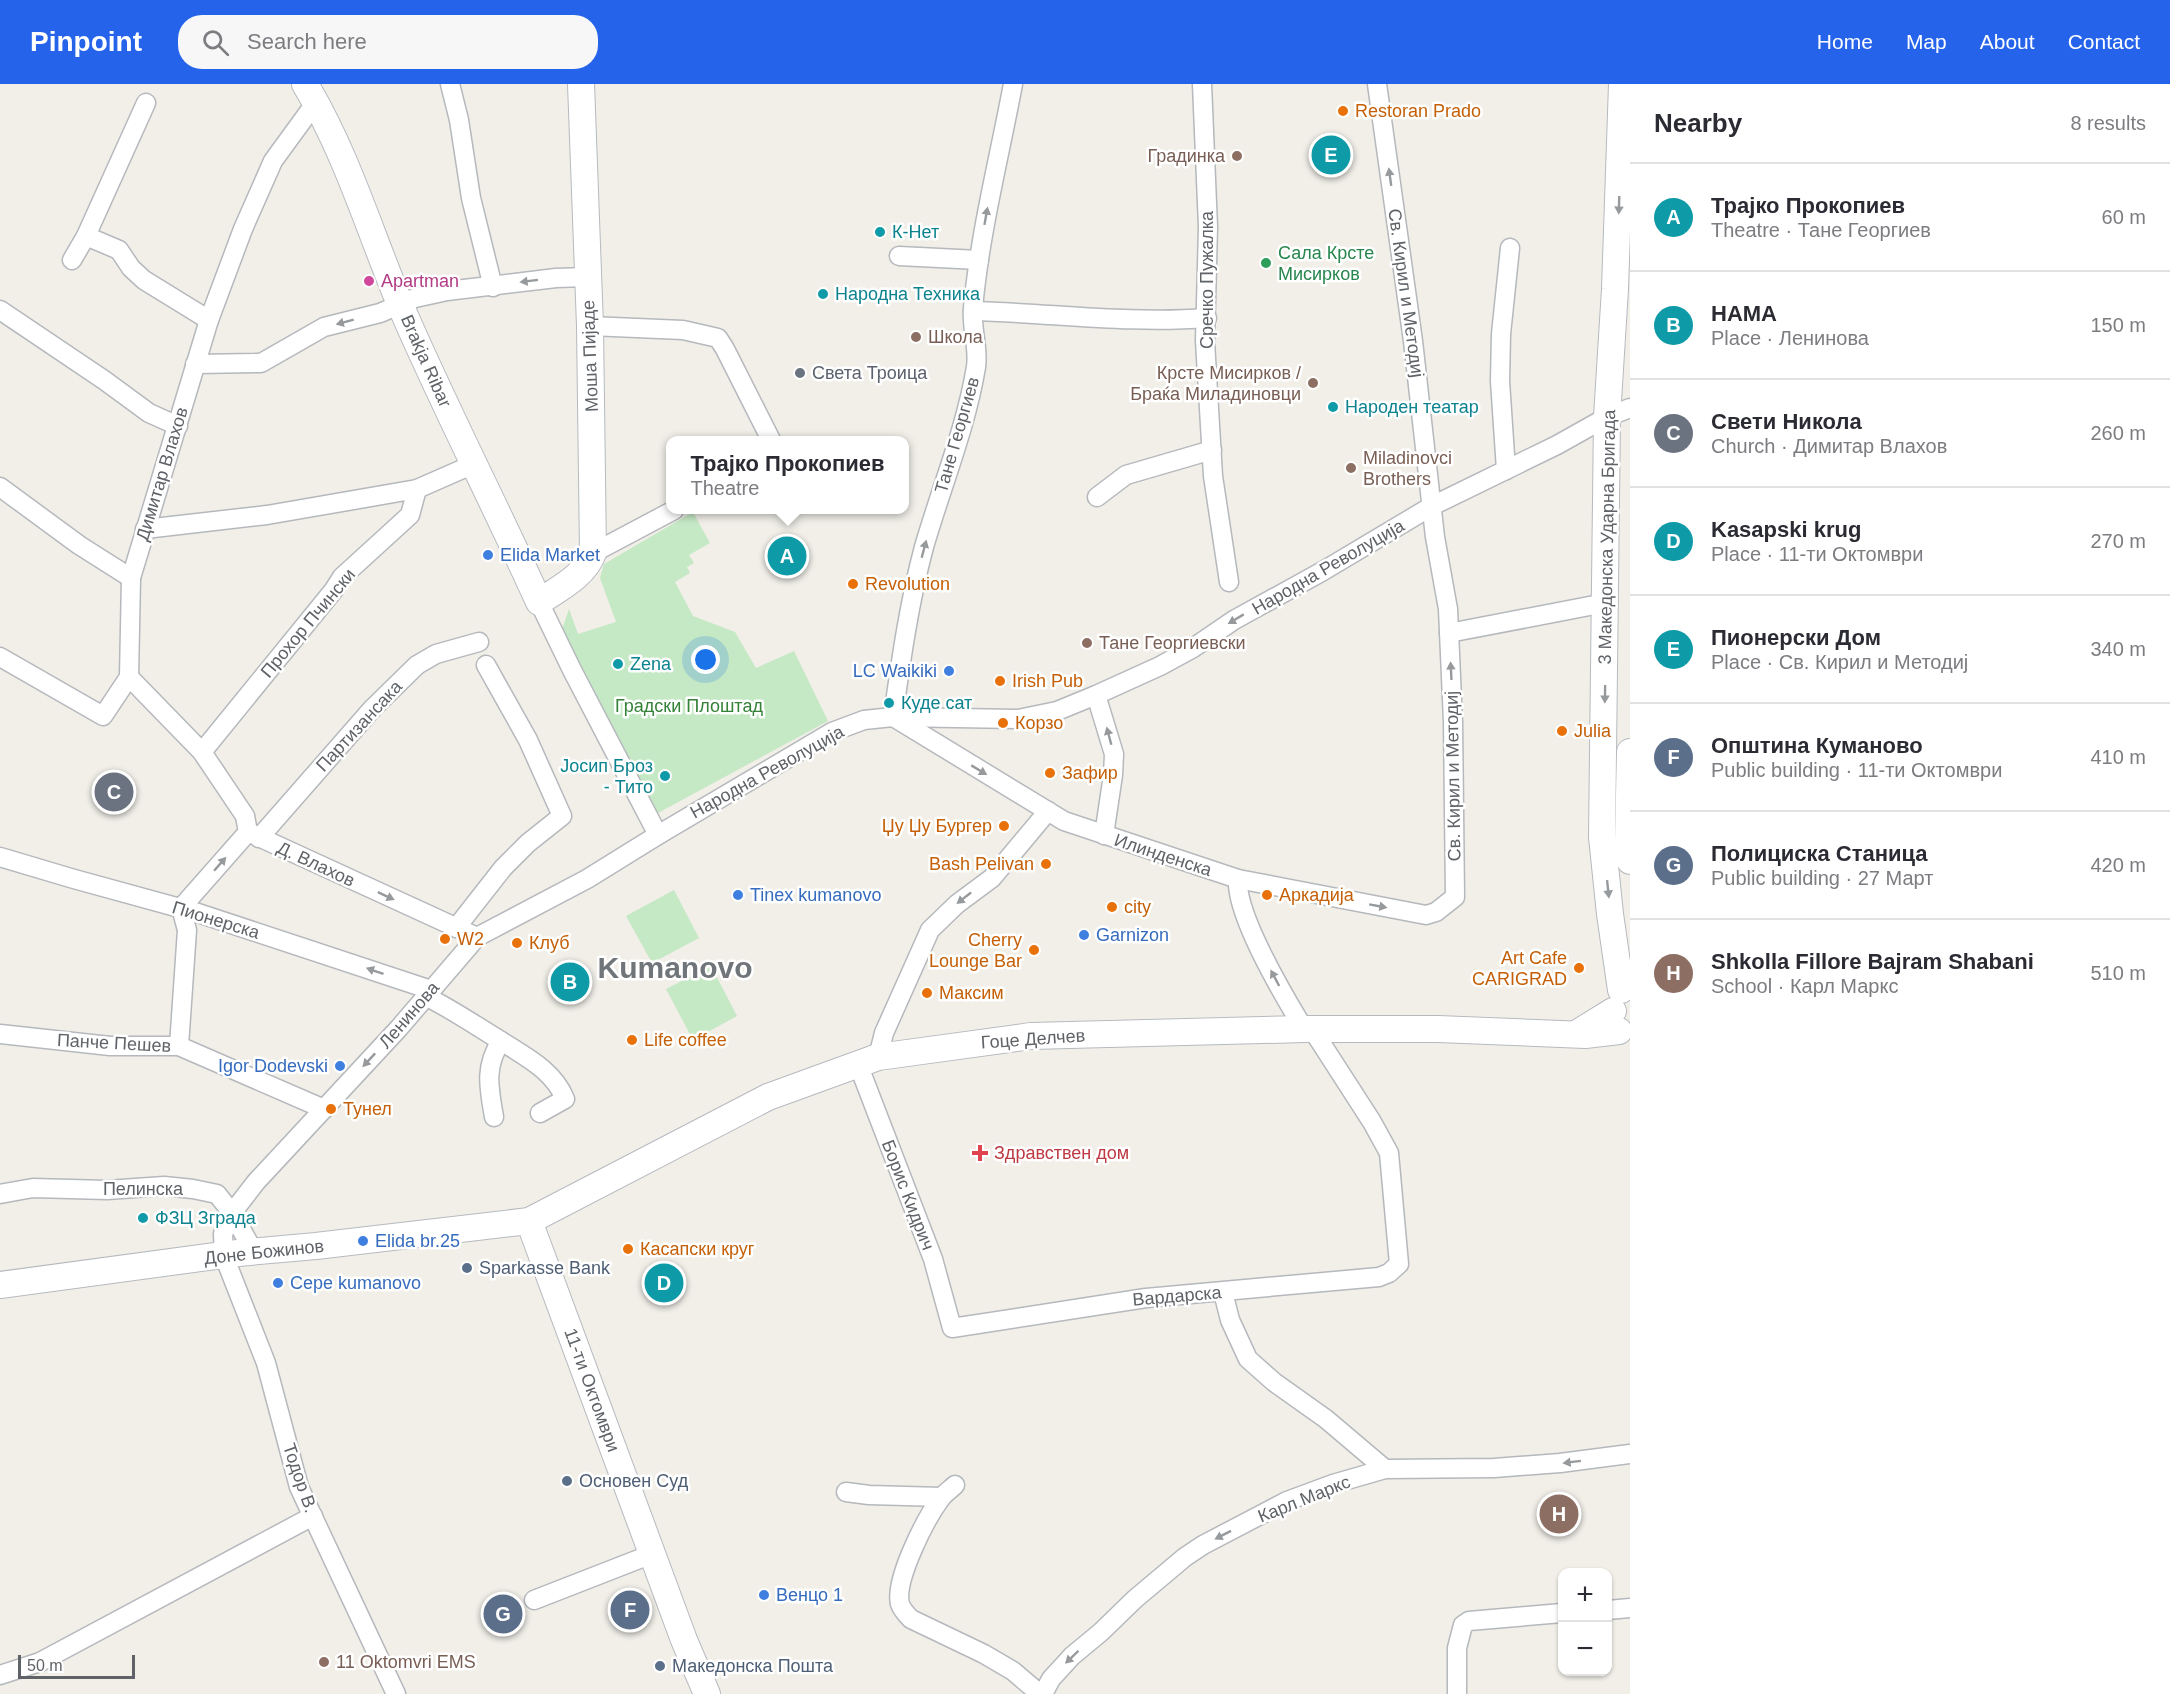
<!DOCTYPE html>
<meta charset="utf-8">
<style>
:root{--surface:#fff;--page:#f7f7f7;--text:#2b2b33;--muted:#7c7c81;--line:#e1e1e2;--accent:#2563eb}
body{margin:0;font-family:Helvetica,sans-serif;background:var(--page);color:var(--text)}
.controls{position:absolute;right:18px;bottom:18px;display:grid;overflow:hidden;border-radius:12px;box-shadow:0 2px 4px #0004}
.controls button{width:54px;height:54px;display:grid;place-items:center;padding:0;border:0;border-bottom:2px solid var(--line);background:var(--surface);color:var(--text);font:30px sans-serif}
.scale{position:absolute;left:18px;bottom:15px;width:117px;box-sizing:border-box;padding-left:6px;border:3px solid #5f6368;border-top:0;font-size:16px;line-height:21px;white-space:nowrap;color:#5f6368;-webkit-text-stroke:4px #fff;paint-order:stroke}
.you{position:absolute;left:706px;top:576px;width:21px;height:21px;margin:-15px;border:4px solid #fff;border-radius:50%;background:#1a73e8;box-shadow:0 0 0 9px #1a73e833}
.badge{display:grid;place-items:center;width:39px;height:39px;border-radius:50%;background:var(--accent);color:#fff;font-size:20px;font-weight:700}
.pin{position:absolute;translate:-50% -50%;border:3px solid #fff;box-shadow:0 2px 6px #0006}
.popup{position:absolute;left:666px;top:352px;width:243px;height:78px;box-sizing:border-box;display:grid;place-content:center;border-radius:12px;background:var(--surface);filter:drop-shadow(0 2px 4px #0005);font-size:20px;white-space:nowrap;color:var(--muted)}
.popup b{font-size:22px;color:var(--text)}
.popup::after{content:'';position:absolute;left:50%;top:100%;margin-left:-12px;border:12px solid transparent;border-top-color:var(--surface)}
.list{margin:0;padding:0;list-style:none}
h2{display:flex;justify-content:space-between;align-items:center;height:78px;margin:0;padding:0 24px;font-size:26px}
h2 small{font-size:20px;font-weight:400;color:var(--muted)}
.list li{display:grid;grid-template-columns:39px 1fr auto;gap:18px;align-items:center;box-sizing:border-box;height:108px;padding:0 24px;border-top:2px solid var(--line)}
.list b{display:block;font-size:22px;white-space:nowrap}
.list p{margin:0;font-size:20px;white-space:nowrap;color:var(--muted)}
.list em{font-size:20px;font-style:normal;color:var(--muted)}
.icon{flex:none;width:33px;height:33px;fill:none;stroke:currentColor;stroke-width:2;stroke-linecap:round;stroke-linejoin:round}
.map{position:relative;flex:none;width:1630px;height:1610px;overflow:hidden}
header{display:flex;align-items:center;gap:36px;box-sizing:border-box;height:84px;padding:0 30px;background:var(--accent);color:#fff}
header strong{font-size:28px}
nav{display:flex;gap:33px;margin-inline-start:auto;font-size:21px}
.search{width:420px;height:54px;background:var(--page);display:flex;align-items:center;gap:15px;box-sizing:border-box;padding:0 21px;border-radius:24px;color:var(--muted);font-size:22px}
main{display:flex}
aside{flex:1;background:var(--surface)}
.map>svg:first-child{display:block}
.green{fill:#c5e8c5}
.lines{fill:none;stroke-linecap:round;stroke-linejoin:round}
.street-casing{stroke:#b5b8bc;stroke-width:21}
.secondary-casing{stroke:#b6babf;stroke-width:28}
.street{stroke:#fff;stroke-width:18}
.secondary{stroke:#fff;stroke-width:26}
.oneway{fill:#979a9d}
.food-dot{fill:#e8710a;stroke:#fff;stroke-width:2}
.education-dot{fill:#8d6e63;stroke:#fff;stroke-width:2}
.culture-dot{fill:#0f9aa8;stroke:#fff;stroke-width:2}
.leisure-dot{fill:#2e9e5b;stroke:#fff;stroke-width:2}
.hotel-dot{fill:#d1479c;stroke:#fff;stroke-width:2}
.worship-dot{fill:#6b7280;stroke:#fff;stroke-width:2}
.shop-dot{fill:#3f7fe0;stroke:#fff;stroke-width:2}
.health-dot{fill:#e0444e;stroke:#fff;stroke-width:2}
.service-dot{fill:#5c6f8a;stroke:#fff;stroke-width:2}
.labels{text-anchor:middle;dominant-baseline:central;stroke-width:5;stroke-linejoin:round;paint-order:stroke}
.food-label{font-size:18px;fill:#c56008;stroke:#fff;text-anchor:start}
.education-label{font-size:18px;fill:#785e54;stroke:#fff;text-anchor:start}
.culture-label{font-size:18px;fill:#0d838f;stroke:#fff;text-anchor:start}
.leisure-label{font-size:18px;fill:#27864d;stroke:#fff;text-anchor:start}
.street-label{font-size:18px;fill:#5f6368;stroke:#fff}
.hotel-label{font-size:18px;fill:#b23c85;stroke:#fff;text-anchor:start}
.worship-label{font-size:18px;fill:#5b616d;stroke:#fff;text-anchor:start}
.shop-label{font-size:18px;fill:#366cbe;stroke:#fff;text-anchor:start}
.park-label{font-size:18px;fill:#348238;stroke:#fff}
.health-label{font-size:18px;fill:#be3a42;stroke:#fff;text-anchor:start}
.service-label{font-size:18px;fill:#4e5e75;stroke:#fff;text-anchor:start}
.town-label{font-size:30px;font-weight:bold;fill:#70757a;stroke:#fff}
</style>
<header>
<strong>Pinpoint</strong>
<div class="search"><svg class="icon" aria-label="search" viewBox="0 0 24 24"><circle cx="10" cy="10" r="6"/><path d="M15 15l6 6"/></svg>Search here</div>
<nav><a>Home</a><a>Map</a><a>About</a><a>Contact</a></nav>
</header>
<main>
<div class="map">
<svg width="1630" height="1610" viewBox="0 0 1630 1610">
<rect width="100%" height="100%" fill="#f1efe8"/>
<g class="green">
<polygon points="693,428 710,459 689,471 694,479 687,483 690,489 675,498 693,532 735,548 756,584 794,567 828,637 658,729 562,545 569,525 578,550 616,538 600,494 604,480"/>
<polygon points="674,806 699,854 652,879 626,832"/>
<polygon points="711,882 737,932 693,956 666,905"/>
</g>
<g class="lines">
<defs>
<g id="street">
<polyline points="450,0 459,36 471,114 493,203"/>
<polyline points="1202,0 1208,143 1205,257 1213,392 1229,498"/>
<polyline points="86,152 119,166 131,184 144,196 209,236"/>
<polyline points="899,172 979,176"/>
<polyline points="72,176 86,152 146,19"/>
<polyline points="0,226 104,296 149,329 178,342"/>
<path d="M 973,227 C 1051,229 1129,240 1207,234"/>
<polyline points="590,242 683,246 718,254 725,265 771,356"/>
<polyline points="195,280 261,279 324,243 380,229 415,214 447,207 556,194 587,193"/>
<polyline points="1506,386 1500,297 1501,250 1510,164"/>
<polyline points="0,403 79,461 131,494"/>
<polyline points="417,405 474,380"/>
<polyline points="1097,413 1126,391 1212,366"/>
<polyline points="145,445 267,431 417,405 410,431 342,493 333,507 202,668"/>
<polyline points="593,469 674,426"/>
<polyline points="539,518 572,586 658,751"/>
<polyline points="1449,549 1605,519"/>
<polyline points="0,573 103,632 129,593"/>
<polyline points="1096,611 1114,670 1113,691 1104,751"/>
<path d="M 893,633 C 901,576 909,519 924,463 C 941,404 966,344 976,283 C 979,264 971,244 973,224 C 980,148 999,75 1013,0"/>
<polyline points="895,634 1064,737 1238,795 1426,831 1436,828 1455,813 1453,638 1448,525 1435,453 1413,257 1377,0"/>
<polyline points="248,748 245,732 202,668 129,593 131,494 209,236 243,145 273,77 316,18"/>
<polyline points="259,754 372,625 417,581 436,570 479,558"/>
<polyline points="0,773 74,795 198,829 431,906"/>
<path d="M 1238,795 C 1235,830 1285,914 1304,945"/>
<polyline points="181,824 248,748 477,853"/>
<polyline points="456,844 503,784 528,759 562,732 528,656 486,581"/>
<path d="M 425,912 C 452,925 476,942 501,957 C 526,973 554,987 565,1015 L 540,1029"/>
<polyline points="0,950 110,962 179,962 324,1025"/>
<polyline points="179,962 187,846 181,824"/>
<polyline points="878,973 884,949 930,846 957,820 992,794 1048,727"/>
<polyline points="858,980 933,1175 952,1244 1146,1214 1379,1193 1389,1189 1399,1180 1389,1069 1372,1038 1312,945"/>
<path d="M 494,1033 C 489,1004 484,983 501,957"/>
<polyline points="0,1110 33,1104 107,1106 164,1102 193,1105 217,1110 232,1129 254,1168"/>
<polyline points="1223,1208 1230,1236 1248,1275 1274,1298 1326,1335 1385,1385"/>
<path d="M 955,1401 C 951,1405 945,1409 941,1414 C 926,1434 894,1496 900,1520 C 902,1526 906,1530 911,1535 L 984,1570 L 1013,1587 L 1040,1610"/>
<polyline points="846,1408 869,1411 942,1413"/>
<polyline points="534,1516 652,1470"/>
<polyline points="1608,1526 1630,1524"/>
<polyline points="0,1591 40,1578 313,1432"/>
<polyline points="396,1610 299,1403 266,1279 224,1172 223,1150 232,1129 256,1098 399,944 477,853 587,795 658,751 832,648 864,636 893,633 1018,635 1057,627 1096,611 1160,582 1193,564 1234,536 1323,487 1432,422 1557,361 1607,333 1630,324"/>
<polyline points="1043,1610 1051,1595 1072,1572 1101,1548 1135,1515 1185,1473 1203,1461 1287,1417 1333,1400 1385,1385 1494,1384 1560,1379 1630,1370"/>
<polyline points="1457,1610 1457,1564 1463,1541 1469,1537 1562,1529"/>
</g>
<g id="secondary">
<path d="M 305,0 C 349,73 372,156 406,234 C 448,330 496,423 539,518 C 558,505 585,492 593,469 L 590,242 L 581,0"/>
<polyline points="1630,668 1628,758 1630,777"/>
<polyline points="1621,906 1610,830 1602,753 1607,333 1615,205 1622,0"/>
<polyline points="1579,948 1613,927"/>
<polyline points="529,1137 684,1556 707,1610"/>
<polyline points="0,1201 238,1169 316,1162 529,1137 768,1013 878,973 1031,952 1304,945 1438,945 1585,951 1619,947"/>
</g>
</defs>
<use href="#street" class="street-casing"/>
<use href="#secondary" class="secondary-casing"/>
<use href="#street" class="street"/>
<use href="#secondary" class="secondary"/>
</g>
<defs><path id="oneway-solid" d="M-6-.8H1V-3.2L6.5 0L1 3.2V.8H-6Z" transform="scale(1.5)"/></defs>
<g class="oneway">
<use href="#oneway-solid" transform="translate(1390 93) rotate(-98)"/>
<use href="#oneway-solid" transform="translate(1619 121) rotate(92)"/>
<use href="#oneway-solid" transform="translate(986 132) rotate(-80)"/>
<use href="#oneway-solid" transform="translate(529 197) rotate(173)"/>
<use href="#oneway-solid" transform="translate(345 238) rotate(165)"/>
<use href="#oneway-solid" transform="translate(924 465) rotate(-75)"/>
<use href="#oneway-solid" transform="translate(1236 535) rotate(149)"/>
<use href="#oneway-solid" transform="translate(1451 587) rotate(-93)"/>
<use href="#oneway-solid" transform="translate(1605 610) rotate(91)"/>
<use href="#oneway-solid" transform="translate(1109 652) rotate(-105)"/>
<use href="#oneway-solid" transform="translate(979 686) rotate(31)"/>
<use href="#oneway-solid" transform="translate(220 780) rotate(-49)"/>
<use href="#oneway-solid" transform="translate(1608 805) rotate(84)"/>
<use href="#oneway-solid" transform="translate(386 812) rotate(25)"/>
<use href="#oneway-solid" transform="translate(964 814) rotate(142)"/>
<use href="#oneway-solid" transform="translate(1378 822) rotate(10)"/>
<use href="#oneway-solid" transform="translate(375 887) rotate(-161)"/>
<use href="#oneway-solid" transform="translate(1275 894) rotate(-118)"/>
<use href="#oneway-solid" transform="translate(369 976) rotate(133)"/>
<use href="#oneway-solid" transform="translate(1572 1378) rotate(173)"/>
<use href="#oneway-solid" transform="translate(1223 1451) rotate(153)"/>
<use href="#oneway-solid" transform="translate(1072 1573) rotate(136)"/>
</g>
<g class="food-dot">
<circle cx="1343" cy="27" r="6"/>
<circle cx="853" cy="500" r="6"/>
<circle cx="1000" cy="597" r="6"/>
<circle cx="1003" cy="639" r="6"/>
<circle cx="1562" cy="647" r="6"/>
<circle cx="1050" cy="689" r="6"/>
<circle cx="1004" cy="742" r="6"/>
<circle cx="1046" cy="780" r="6"/>
<circle cx="1267" cy="811" r="6"/>
<circle cx="1112" cy="823" r="6"/>
<circle cx="445" cy="855" r="6"/>
<circle cx="517" cy="859" r="6"/>
<circle cx="1034" cy="866" r="6"/>
<circle cx="1579" cy="884" r="6"/>
<circle cx="927" cy="909" r="6"/>
<circle cx="632" cy="956" r="6"/>
<circle cx="331" cy="1025" r="6"/>
<circle cx="628" cy="1165" r="6"/>
</g>
<g class="education-dot">
<circle cx="1237" cy="72" r="6"/>
<circle cx="916" cy="253" r="6"/>
<circle cx="1313" cy="299" r="6"/>
<circle cx="1351" cy="384" r="6"/>
<circle cx="1087" cy="559" r="6"/>
<circle cx="324" cy="1578" r="6"/>
</g>
<g class="culture-dot">
<circle cx="880" cy="148" r="6"/>
<circle cx="823" cy="210" r="6"/>
<circle cx="1333" cy="323" r="6"/>
<circle cx="618" cy="580" r="6"/>
<circle cx="889" cy="619" r="6"/>
<circle cx="665" cy="692" r="6"/>
<circle cx="143" cy="1134" r="6"/>
</g>
<circle class="leisure-dot" cx="1266" cy="179" r="6"/>
<circle class="hotel-dot" cx="369" cy="197" r="6"/>
<circle class="worship-dot" cx="800" cy="289" r="6"/>
<g class="shop-dot">
<circle cx="488" cy="471" r="6"/>
<circle cx="949" cy="587" r="6"/>
<circle cx="738" cy="811" r="6"/>
<circle cx="1084" cy="851" r="6"/>
<circle cx="340" cy="982" r="6"/>
<circle cx="363" cy="1157" r="6"/>
<circle cx="278" cy="1199" r="6"/>
<circle cx="764" cy="1511" r="6"/>
</g>
<path class="health-dot" d="M977 1060h6v6h6v6h-6v6h-6v-6h-6v-6h6z"/>
<g class="service-dot">
<circle cx="467" cy="1184" r="6"/>
<circle cx="567" cy="1397" r="6"/>
<circle cx="660" cy="1582" r="6"/>
</g>
<g class="labels">
<g class="food-label">
<text x="1355" y="27">Restoran Prado</text>
<text x="865" y="500">Revolution</text>
<text x="1012" y="597">Irish Pub</text>
<text x="1015" y="639">Корзо</text>
<text x="1574" y="647">Julia</text>
<text x="1062" y="689">Зафир</text>
<text x="992" y="742" text-anchor="end">Џу Џу Бургер</text>
<text x="1034" y="780" text-anchor="end">Bash Pelivan</text>
<text x="1279" y="811">Аркадија</text>
<text x="1124" y="823">city</text>
<text x="457" y="855">W2</text>
<text x="1022" y="856" text-anchor="end">Cherry<tspan x="1022" dy="21">Lounge Bar</tspan></text>
<text x="529" y="859">Клуб</text>
<text x="1567" y="874" text-anchor="end">Art Cafe<tspan x="1567" dy="21">CARIGRAD</tspan></text>
<text x="939" y="909">Максим</text>
<text x="644" y="956">Life coffee</text>
<text x="343" y="1025">Тунел</text>
<text x="640" y="1165">Касапски круг</text>
</g>
<g class="education-label">
<text x="1225" y="72" text-anchor="end">Градинка</text>
<text x="928" y="253">Школа</text>
<text x="1301" y="289" text-anchor="end">Крсте Мисирков /<tspan x="1301" dy="21">Браќа Миладиновци</tspan></text>
<text x="1363" y="374">Miladinovci<tspan x="1363" dy="21">Brothers</tspan></text>
<text x="1099" y="559">Тане Георгиевски</text>
<text x="336" y="1578">11 Oktomvri EMS</text>
</g>
<g class="culture-label">
<text x="892" y="148">К-Нет</text>
<text x="835" y="210">Народна Техника</text>
<text x="1345" y="323">Народен театар</text>
<text x="630" y="580">Zena</text>
<text x="901" y="619">Куде сат</text>
<text x="653" y="682" text-anchor="end">Јосип Броз<tspan x="653" dy="21">- Тито</tspan></text>
<text x="155" y="1134">ФЗЦ Зграда</text>
</g>
<g class="leisure-label">
<text x="1278" y="169">Сала Крсте<tspan x="1278" dy="21">Мисирков</tspan></text>
</g>
<g class="street-label">
<text transform="translate(1207 196) rotate(-90)">Сречко Пужалка</text>
<text transform="translate(1406 209) rotate(82)">Св. Кирил и Методиј</text>
<text transform="translate(590 272) rotate(-92)">Моша Пијаде</text>
<text transform="translate(426 277) rotate(66)">Brakja Ribar</text>
<text transform="translate(957 351) rotate(-74)">Тане Георгиев</text>
<text transform="translate(162 390) rotate(-73)">Димитар Влахов</text>
<text transform="translate(1607 453) rotate(-89)">3 Македонска Ударна Бригада</text>
<text transform="translate(1328 483) rotate(-30)">Народна Револуција</text>
<text transform="translate(308 539) rotate(-50)">Прохор Пчински</text>
<text transform="translate(359 642) rotate(-47)">Партизансака</text>
<text transform="translate(767 688) rotate(-29)">Народна Револуција</text>
<text transform="translate(1453 692) rotate(-91)">Св. Кирил и Методиј</text>
<text transform="translate(1163 771) rotate(18)">Илинденска</text>
<text transform="translate(316 780) rotate(25)">Д. Влахов</text>
<text transform="translate(216 836) rotate(17)">Пионерска</text>
<text transform="translate(409 931) rotate(-49)">Ленинова</text>
<text transform="translate(1033 955) rotate(-4)">Гоце Делчев</text>
<text transform="translate(114 959) rotate(3)">Панче Пешев</text>
<text x="143" y="1105">Пелинска</text>
<text transform="translate(908 1111) rotate(69)">Борис Кидрич</text>
<text transform="translate(264 1168) rotate(-6)">Доне Божинов</text>
<text transform="translate(1177 1212) rotate(-5)">Вардарска</text>
<text transform="translate(592 1306) rotate(70)">11-ти Октомври</text>
<text transform="translate(300 1394) rotate(71)">Тодор В.</text>
<text transform="translate(1304 1415) rotate(-22)">Карл Маркс</text>
</g>
<g class="hotel-label">
<text x="381" y="197">Apartman</text>
</g>
<g class="worship-label">
<text x="812" y="289">Света Троица</text>
</g>
<g class="shop-label">
<text x="500" y="471">Elida Market</text>
<text x="937" y="587" text-anchor="end">LC Waikiki</text>
<text x="750" y="811">Tinex kumanovo</text>
<text x="1096" y="851">Garnizon</text>
<text x="328" y="982" text-anchor="end">Igor Dodevski</text>
<text x="375" y="1157">Elida br.25</text>
<text x="290" y="1199">Cepe kumanovo</text>
<text x="776" y="1511">Венцо 1</text>
</g>
<g class="park-label">
<text x="689" y="622">Градски Плоштад</text>
</g>
<g class="health-label">
<text x="994" y="1069">Здравствен дом</text>
</g>
<g class="service-label">
<text x="479" y="1184">Sparkasse Bank</text>
<text x="579" y="1397">Основен Суд</text>
<text x="672" y="1582">Македонска Пошта</text>
</g>
<g class="town-label">
<text x="675" y="883">Kumanovo</text>
</g>
</g>
</svg>
<div class="controls">
<button>+</button>
<button>−</button>
</div>
<div class="scale">50 m</div>
<div class="you"></div>
<div class="pin badge" style="left:787px;top:472px;background:#0f9aa8">A</div>
<div class="popup"><b>Трајко Прокопиев</b>Theatre</div>
<div class="pin badge" style="left:570px;top:898px;background:#0f9aa8">B</div>
<div class="pin badge" style="left:114px;top:708px;background:#6b7280">C</div>
<div class="pin badge" style="left:664px;top:1199px;background:#0f9aa8">D</div>
<div class="pin badge" style="left:1331px;top:71px;background:#0f9aa8">E</div>
<div class="pin badge" style="left:630px;top:1526px;background:#5c6f8a">F</div>
<div class="pin badge" style="left:503px;top:1530px;background:#5c6f8a">G</div>
<div class="pin badge" style="left:1559px;top:1430px;background:#8d6e63">H</div>
</div>
<aside>
<h2>Nearby<small>8 results</small></h2>
<ul class="list">
<li><span class="badge" style="background:#0f9aa8">A</span><div><b>Трајко Прокопиев</b><p>Theatre · Тане Георгиев</p></div><em>60 m</em></li>
<li><span class="badge" style="background:#0f9aa8">B</span><div><b>НАМА</b><p>Place · Ленинова</p></div><em>150 m</em></li>
<li><span class="badge" style="background:#6b7280">C</span><div><b>Свети Никола</b><p>Church · Димитар Влахов</p></div><em>260 m</em></li>
<li><span class="badge" style="background:#0f9aa8">D</span><div><b>Kasapski krug</b><p>Place · 11-ти Октомври</p></div><em>270 m</em></li>
<li><span class="badge" style="background:#0f9aa8">E</span><div><b>Пионерски Дом</b><p>Place · Св. Кирил и Методиј</p></div><em>340 m</em></li>
<li><span class="badge" style="background:#5c6f8a">F</span><div><b>Општина Куманово</b><p>Public building · 11-ти Октомври</p></div><em>410 m</em></li>
<li><span class="badge" style="background:#5c6f8a">G</span><div><b>Полициска Станица</b><p>Public building · 27 Март</p></div><em>420 m</em></li>
<li><span class="badge" style="background:#8d6e63">H</span><div><b>Shkolla Fillore Bajram Shabani</b><p>School · Карл Маркс</p></div><em>510 m</em></li>
</ul>
</aside>
</main>
